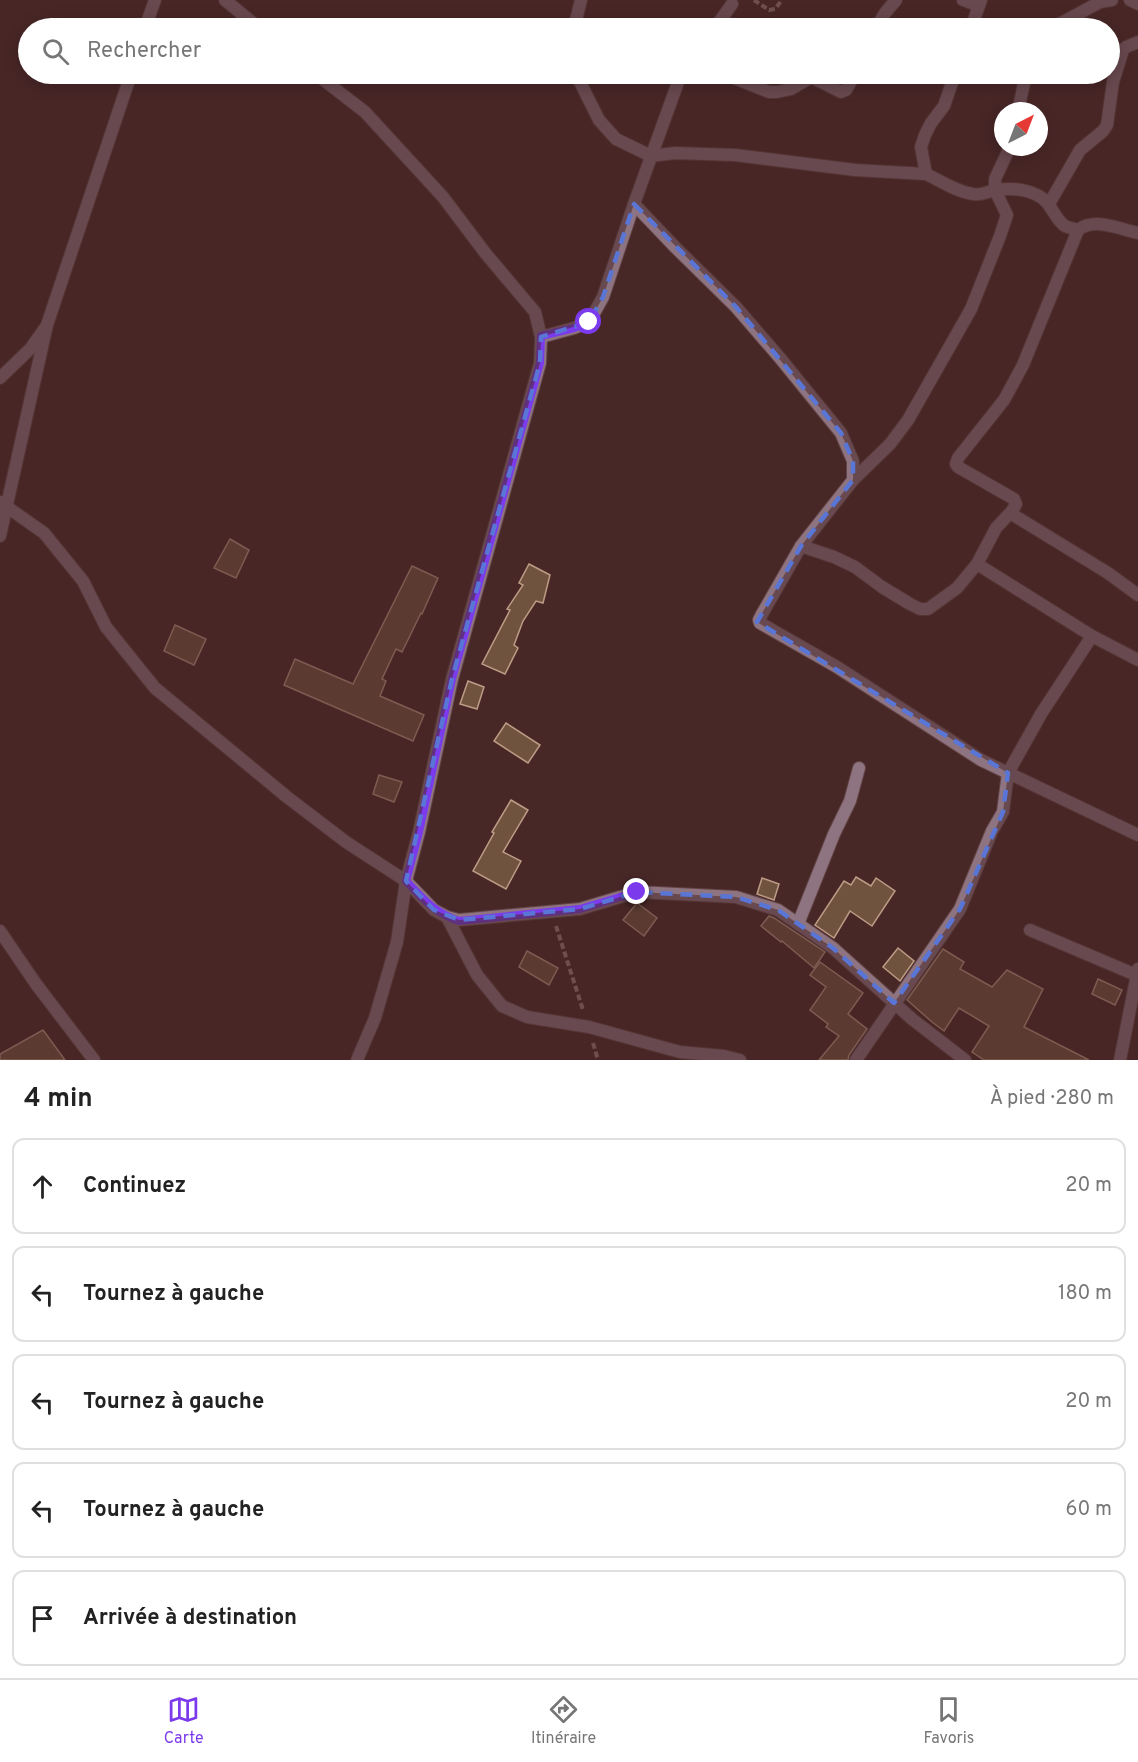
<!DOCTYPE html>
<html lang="fr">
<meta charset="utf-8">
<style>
:root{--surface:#fff;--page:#f6f6f6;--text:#222;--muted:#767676;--line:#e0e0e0;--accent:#7c3aed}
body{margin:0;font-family:Overpass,sans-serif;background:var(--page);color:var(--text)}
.compass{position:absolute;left:994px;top:102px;width:54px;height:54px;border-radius:50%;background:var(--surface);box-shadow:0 3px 15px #0003;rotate:42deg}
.stop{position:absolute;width:18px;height:18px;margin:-14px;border:4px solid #7c3aed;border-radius:50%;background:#fff}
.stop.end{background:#7c3aed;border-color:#fff;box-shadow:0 2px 6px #0008}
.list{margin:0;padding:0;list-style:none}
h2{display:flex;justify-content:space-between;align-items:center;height:78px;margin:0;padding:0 24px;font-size:26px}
h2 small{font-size:20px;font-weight:400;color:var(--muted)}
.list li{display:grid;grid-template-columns:39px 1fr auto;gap:18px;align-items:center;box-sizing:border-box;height:96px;margin:0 12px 12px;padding:0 12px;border:2px solid var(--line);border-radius:12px}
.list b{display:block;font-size:22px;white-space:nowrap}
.list em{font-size:20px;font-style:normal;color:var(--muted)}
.icon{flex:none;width:33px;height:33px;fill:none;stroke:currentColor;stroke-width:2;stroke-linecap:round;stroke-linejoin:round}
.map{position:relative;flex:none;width:1138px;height:1060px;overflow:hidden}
.search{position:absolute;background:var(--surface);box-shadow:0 3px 15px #0003;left:18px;right:18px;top:18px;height:66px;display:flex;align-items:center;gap:15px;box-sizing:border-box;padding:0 21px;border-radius:33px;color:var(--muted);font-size:22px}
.sheet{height:618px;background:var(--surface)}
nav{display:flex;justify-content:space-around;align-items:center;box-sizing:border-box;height:84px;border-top:2px solid var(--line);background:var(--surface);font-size:16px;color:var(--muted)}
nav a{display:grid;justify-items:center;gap:3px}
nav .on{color:var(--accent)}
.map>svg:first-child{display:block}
.building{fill:#70533f;stroke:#bd9c86;stroke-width:1.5}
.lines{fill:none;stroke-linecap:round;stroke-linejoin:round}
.street-casing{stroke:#644545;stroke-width:14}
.path{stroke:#9b807f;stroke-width:4;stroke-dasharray:6 3;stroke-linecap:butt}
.street{stroke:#8e7481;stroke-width:12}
.route{stroke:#7c3aed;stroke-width:8}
.marked{fill:none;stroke:#5975d5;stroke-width:4.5;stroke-dasharray:12 8;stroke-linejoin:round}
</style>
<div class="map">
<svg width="1138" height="1060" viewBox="0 0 1138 1060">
<rect width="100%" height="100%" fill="#482727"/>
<g class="building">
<polygon points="230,539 249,550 236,578 214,568"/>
<polygon points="529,564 550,575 543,603 536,601 523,621 514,645 518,648 505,674 482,664 510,610 507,609 523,585 519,583"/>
<polygon points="412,566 438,578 422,614 421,613 402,652 396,649 382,679 386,681 380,696 424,715 413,741 284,685 295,659 353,684"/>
<polygon points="175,625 206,639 194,665 164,651"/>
<polygon points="468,681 484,687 477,709 460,704"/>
<polygon points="506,723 540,745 528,763 494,741"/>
<polygon points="379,775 402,782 394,802 373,794"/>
<polygon points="511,800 528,810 503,852 521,861 506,889 473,871 494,833 492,832"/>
<polygon points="856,877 871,886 876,878 895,891 872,926 850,911 834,938 815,925 844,881 851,885"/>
<polygon points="762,878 779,884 774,900 757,894"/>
<polygon points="637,903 657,918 644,936 623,920"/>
<polygon points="769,916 774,918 825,952 814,968 782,941 781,942 761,926"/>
<polygon points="898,948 914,961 900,981 883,967"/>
<polygon points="943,949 964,962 960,969 992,987 1007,970 1043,989 1024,1027 1089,1060 984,1060 972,1052 989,1026 959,1008 944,1031 932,1022 907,1000"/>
<polygon points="527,951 558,968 549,985 519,967"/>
<polygon points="820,962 863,993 848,1014 867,1029 849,1055 848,1060 819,1060 839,1036 826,1027 828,1024 810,1010 826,987 810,975"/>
<polygon points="1098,979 1122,990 1115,1005 1092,994"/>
<polygon points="43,1030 65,1060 0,1060 0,1054"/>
</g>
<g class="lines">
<defs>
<g id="street">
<polyline points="225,0 259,28"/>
<polyline points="963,0 979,6"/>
<polyline points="1130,0 1138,4"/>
<polyline points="145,28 155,0"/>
<polyline points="574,28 581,0"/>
<polyline points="715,28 732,4"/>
<polyline points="876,28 885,13 896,0"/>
<polyline points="971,28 981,0"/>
<polyline points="1052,28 1100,2 1112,0"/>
<polyline points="316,74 365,112 443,197 486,254 535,312 541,337 540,363 452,679 419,832 406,881 397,942 375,1018 357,1060"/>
<polyline points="576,74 599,120 616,139 651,156 675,153 735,155 855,170 926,174"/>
<polyline points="724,74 769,92 777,92 791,89 808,79 813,78 841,92 846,90 855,74"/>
<path d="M 955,74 L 944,106 L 931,123 L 925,135 L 921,147 L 926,174 C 941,181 957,192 973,194 C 982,196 988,191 996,190 C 1009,188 1025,189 1037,195 C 1052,202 1054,219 1065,226 C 1068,228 1074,228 1078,230 C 1095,217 1119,229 1138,233"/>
<polyline points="1020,111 1020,102 1026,74"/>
<polyline points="634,204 675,247 736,307 780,358 841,433 853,461 853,480 801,546 762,614 759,620 760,623 837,667 981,760 1138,835"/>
<polyline points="1049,204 1080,150 1103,131 1107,125 1113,82 1123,50 1126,47 1138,42"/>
<polyline points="1078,230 1023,365 1004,400 958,458 956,464 958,467 1014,499 1016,504 1012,511 1015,516 1108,573 1138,595"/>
<polyline points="541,337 574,328 589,322 603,297 634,204 681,74"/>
<polyline points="0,378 31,348 45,328"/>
<polyline points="853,480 890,444 908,420 971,309 1000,236 1007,215 995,190 995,179 1010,147"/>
<polyline points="0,502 44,533 83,581 106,627 155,688 287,797 346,842 406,881 434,910 447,917 459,920 580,909 637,892 736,897 778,910 833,948 912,1019 965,1060"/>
<polyline points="0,536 47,325 131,74"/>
<polyline points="801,546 834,557 855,567 882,587 910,604 920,609 928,609 957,588 977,564 996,528 1012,511"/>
<polyline points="977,564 1092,636 1138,660"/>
<polyline points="447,917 477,975 502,1006 527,1017 589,1027 680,1052 724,1056 740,1060"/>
<polyline points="798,924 834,834 850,801 859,768"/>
<polyline points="1030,930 1136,975"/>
<polyline points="0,931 36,984 94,1060"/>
<polyline points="856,1060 960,909 992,831 1003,812 1008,773 1041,714 1092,636"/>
<polyline points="1120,1060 1138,969"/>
</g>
</defs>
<use href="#street" class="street-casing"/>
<g class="path">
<polyline points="754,0 769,10 775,9 782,0"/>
<polyline points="556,926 583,1010"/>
<polyline points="593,1043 598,1060"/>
</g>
<use href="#street" class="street"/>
</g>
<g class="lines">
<path class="route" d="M 589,322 L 574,328 L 541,336 L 540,363 L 452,679 L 419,832 L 406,881 C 423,899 435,913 459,921 L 580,909 L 637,892"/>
</g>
<path d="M0 0H1138V1060H0ZM 634,204 L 736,307 L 841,433 L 853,461 L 853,480 L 801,546 L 757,622 L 1008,773 L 1003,812 L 960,909 L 894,1003 L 833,948 L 778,910 L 736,897 L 637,892 L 580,909 L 459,920 L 434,910 L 406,881 L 452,679 L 540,363 L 541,337 L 589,322 L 603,297 Z" fill="#482727" fill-opacity=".55" fill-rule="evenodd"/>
<path class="marked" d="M 634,204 L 736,307 L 841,433 L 853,461 L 853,480 L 801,546 L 757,622 L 1008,773 L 1003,812 L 960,909 L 894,1003 L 833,948 L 778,910 L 736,897 L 637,892 L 580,909 L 459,920 L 434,910 L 406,881 L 452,679 L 540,363 L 541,337 L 589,322 L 603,297 Z"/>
</svg>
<svg class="compass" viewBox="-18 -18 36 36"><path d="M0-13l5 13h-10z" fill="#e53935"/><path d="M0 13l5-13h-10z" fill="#767676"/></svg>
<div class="stop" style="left:589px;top:322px"></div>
<div class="stop end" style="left:637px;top:892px"></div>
<div class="search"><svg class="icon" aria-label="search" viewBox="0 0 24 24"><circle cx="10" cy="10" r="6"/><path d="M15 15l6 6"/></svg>Rechercher</div>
</div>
<section class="sheet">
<h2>4 min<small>À pied · 280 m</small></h2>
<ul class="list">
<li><svg class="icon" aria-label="ahead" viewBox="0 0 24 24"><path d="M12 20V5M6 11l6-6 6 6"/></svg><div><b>Continuez</b></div><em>20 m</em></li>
<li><svg class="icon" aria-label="left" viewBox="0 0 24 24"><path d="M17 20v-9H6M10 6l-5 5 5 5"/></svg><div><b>Tournez à gauche</b></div><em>180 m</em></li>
<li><svg class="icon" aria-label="left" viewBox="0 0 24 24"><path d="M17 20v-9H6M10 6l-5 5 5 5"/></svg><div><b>Tournez à gauche</b></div><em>20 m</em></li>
<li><svg class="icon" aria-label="left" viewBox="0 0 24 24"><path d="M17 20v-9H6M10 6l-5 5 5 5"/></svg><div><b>Tournez à gauche</b></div><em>60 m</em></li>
<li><svg class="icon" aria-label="arrive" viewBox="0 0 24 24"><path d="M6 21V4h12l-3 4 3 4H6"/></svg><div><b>Arrivée à destination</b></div></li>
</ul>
</section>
<nav>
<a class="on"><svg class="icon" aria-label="map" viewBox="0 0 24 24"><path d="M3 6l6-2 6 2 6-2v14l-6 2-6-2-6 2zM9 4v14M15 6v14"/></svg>Carte</a>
<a><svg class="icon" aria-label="directions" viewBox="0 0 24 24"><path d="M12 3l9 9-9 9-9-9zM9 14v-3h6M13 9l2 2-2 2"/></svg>Itinéraire</a>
<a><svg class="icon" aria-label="saved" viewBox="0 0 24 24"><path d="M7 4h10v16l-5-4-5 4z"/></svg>Favoris</a>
</nav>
